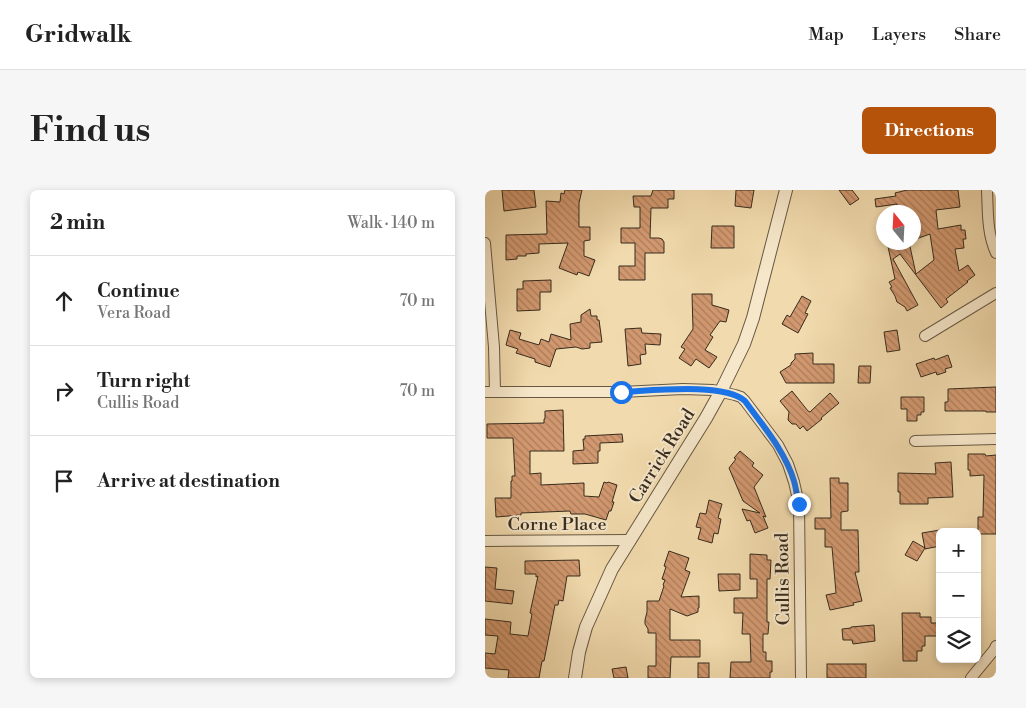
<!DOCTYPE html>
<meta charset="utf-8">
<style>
:root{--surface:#fff;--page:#f6f6f6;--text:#222;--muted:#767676;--line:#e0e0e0;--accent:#b45309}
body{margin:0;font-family:"Libre Bodoni",serif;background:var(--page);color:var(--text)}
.controls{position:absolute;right:15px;bottom:15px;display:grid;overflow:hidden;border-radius:8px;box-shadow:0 2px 8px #0003}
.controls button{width:45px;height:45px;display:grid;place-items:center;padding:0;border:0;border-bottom:1px solid var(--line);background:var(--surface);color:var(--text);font:25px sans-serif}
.compass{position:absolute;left:391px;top:15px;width:45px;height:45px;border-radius:50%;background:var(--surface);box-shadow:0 2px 8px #0003;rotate:342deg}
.stop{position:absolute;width:15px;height:15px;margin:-11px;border:4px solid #1a73e8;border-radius:50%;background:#fff}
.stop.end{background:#1a73e8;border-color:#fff;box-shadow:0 1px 5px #0008}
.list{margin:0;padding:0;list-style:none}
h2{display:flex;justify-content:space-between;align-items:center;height:65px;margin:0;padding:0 20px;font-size:21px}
h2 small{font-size:16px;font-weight:400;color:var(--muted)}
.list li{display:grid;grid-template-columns:32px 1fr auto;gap:15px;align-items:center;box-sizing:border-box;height:90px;padding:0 20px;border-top:1px solid var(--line)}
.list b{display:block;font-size:19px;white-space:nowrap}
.list p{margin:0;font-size:16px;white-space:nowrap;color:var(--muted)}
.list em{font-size:16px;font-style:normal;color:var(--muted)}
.icon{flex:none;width:28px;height:28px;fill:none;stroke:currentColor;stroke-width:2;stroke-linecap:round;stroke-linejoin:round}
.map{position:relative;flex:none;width:511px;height:488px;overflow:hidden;border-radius:8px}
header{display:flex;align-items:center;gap:30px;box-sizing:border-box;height:70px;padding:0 25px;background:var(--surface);border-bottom:1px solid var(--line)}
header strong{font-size:24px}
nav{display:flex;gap:28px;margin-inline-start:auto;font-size:18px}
.intro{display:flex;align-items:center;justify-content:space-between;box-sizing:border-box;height:120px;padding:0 30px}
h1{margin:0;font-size:35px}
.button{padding:12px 22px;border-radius:8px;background:var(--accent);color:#fff;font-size:18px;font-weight:700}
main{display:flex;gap:30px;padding:0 30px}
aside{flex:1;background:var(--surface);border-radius:8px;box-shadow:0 2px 8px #0003}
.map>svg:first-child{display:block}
.building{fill:url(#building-back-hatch);stroke:#372c1e}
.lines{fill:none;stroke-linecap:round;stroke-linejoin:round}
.minor-casing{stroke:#665842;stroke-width:12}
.tertiary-casing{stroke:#665842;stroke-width:14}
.minor{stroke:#f6e7ca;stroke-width:10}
.tertiary{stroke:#f6e7ca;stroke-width:12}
.route{stroke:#1a73e8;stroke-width:6}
.labels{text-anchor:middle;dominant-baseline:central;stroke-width:4;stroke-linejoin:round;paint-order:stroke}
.street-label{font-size:18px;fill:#372c1e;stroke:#f6e7ca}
</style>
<header>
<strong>Gridwalk</strong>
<nav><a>Map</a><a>Layers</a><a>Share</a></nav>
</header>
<div class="intro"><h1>Find us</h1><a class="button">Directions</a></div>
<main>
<aside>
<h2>2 min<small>Walk · 140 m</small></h2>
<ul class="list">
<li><svg class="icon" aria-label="ahead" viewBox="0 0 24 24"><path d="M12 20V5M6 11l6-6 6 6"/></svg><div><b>Continue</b><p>Vera Road</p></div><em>70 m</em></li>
<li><svg class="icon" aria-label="right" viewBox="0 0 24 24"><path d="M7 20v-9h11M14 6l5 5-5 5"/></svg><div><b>Turn right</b><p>Cullis Road</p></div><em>70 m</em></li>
<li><svg class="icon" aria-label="arrive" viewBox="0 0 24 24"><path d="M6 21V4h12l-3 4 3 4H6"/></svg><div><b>Arrive at destination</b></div></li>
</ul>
</aside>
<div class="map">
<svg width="511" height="488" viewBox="0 0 511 488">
<defs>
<pattern id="building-back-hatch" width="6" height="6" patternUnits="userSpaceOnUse" patternTransform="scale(1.25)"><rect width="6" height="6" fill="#d2986f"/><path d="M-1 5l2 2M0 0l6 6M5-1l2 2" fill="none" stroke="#ab7c5b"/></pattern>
</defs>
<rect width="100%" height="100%" fill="#f1daad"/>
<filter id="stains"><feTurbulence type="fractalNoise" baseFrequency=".004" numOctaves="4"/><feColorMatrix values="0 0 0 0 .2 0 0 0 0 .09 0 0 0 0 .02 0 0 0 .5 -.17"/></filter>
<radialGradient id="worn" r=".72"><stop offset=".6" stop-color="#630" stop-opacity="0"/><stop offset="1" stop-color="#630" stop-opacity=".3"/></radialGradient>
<g class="building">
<polygon points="17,0 49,0 51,17 19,21"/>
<polygon points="80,0 97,0 94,13 94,37 105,37 105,50 99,51 99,66 110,70 104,86 93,82 92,85 74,78 83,53 54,54 54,63 41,64 41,66 32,66 32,69 21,70 21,45 62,44 61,11 75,12 76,3 79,4"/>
<polygon points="168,0 189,0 189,9 183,9 183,18 166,18 165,48 174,48 177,49 179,52 179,63 160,63 160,90 134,90 134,76 150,76 150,53 136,53 136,38 155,38 155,17 149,17 148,6 166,6"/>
<polygon points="251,0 269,0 266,18 250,16"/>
<polygon points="354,0 367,0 374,9 365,15"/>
<polygon points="422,0 473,0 475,17 451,20 453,39 476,35 476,40 480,40 481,49 478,49 479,58 470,59 474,81 483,75 490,85 482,91 483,92 461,109 463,112 456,118 415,64 408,69 433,115 422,121 420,117 412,112 410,106 405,98 407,97 404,92 410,89 402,52 424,52 431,84 449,70 445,44 428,50 428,22 413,22 412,14 391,17 390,9 411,6 410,3"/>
<polygon points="227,36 249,36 249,58 226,58"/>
<polygon points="66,90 66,102 55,102 55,120 32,121 32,99 38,99 38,91"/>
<polygon points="207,104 227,104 227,115 244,120 241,132 235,131 225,145 228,147 220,160 232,167 224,178 211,169 206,176 194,168 200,159 196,157 208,139"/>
<polygon points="317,106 326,111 320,123 323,124 313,143 297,134 302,125 305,127"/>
<polygon points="105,119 106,126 112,126 112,130 114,130 117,152 105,153 105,158 97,159 91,157 71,159 65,177 50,172 50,169 31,163 33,159 21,155 25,140 36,143 34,149 54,155 56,149 64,152 66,144 86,150 85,134 96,132 96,125"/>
<polygon points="156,138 157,143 176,144 175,155 160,154 161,164 155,165 156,174 143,176 140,139"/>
<polygon points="412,140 415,160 402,162 399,142"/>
<polygon points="328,163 328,174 349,174 349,193 301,193 295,182 306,175 306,173 310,169 310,164"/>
<polygon points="463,165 467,177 460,179 461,182 452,185 451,182 436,187 431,174 449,168 450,170"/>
<polygon points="374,176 386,176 385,193 373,193"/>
<polygon points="511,197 511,222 501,222 501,221 460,221 460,212 463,212 463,199"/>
<polygon points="307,201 323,221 325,222 345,203 354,213 336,228 337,229 322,241 318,236 315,239 311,234 307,234 303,230 304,222 295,211"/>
<polygon points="416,207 439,207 439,222 436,222 436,225 432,225 432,231 422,231 422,219 416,219"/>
<polygon points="78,220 79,261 45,261 45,284 56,283 56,295 99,293 99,306 114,307 119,292 122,293 123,292 132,295 127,312 129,312 126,321 124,321 121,330 100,324 86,324 85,321 36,323 36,325 11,327 10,308 26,308 26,291 27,291 27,286 30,286 28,248 2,248 2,234 59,233 59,229 60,229 60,221"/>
<polygon points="137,244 138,252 115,253 115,261 113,261 113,273 88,274 88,261 99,260 98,249 100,249 100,246"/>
<polygon points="255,261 269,273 267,276 278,285 269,297 281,327 278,326 283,338 270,343 265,330 262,331 257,319 275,323 258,311 244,278 251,269 249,268"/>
<polygon points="483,264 500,264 501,266 511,265 511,344 493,344 493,327 498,327 499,285 485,286 485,280 483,280"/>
<polygon points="466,272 468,307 443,308 443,314 415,314 415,302 413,302 413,283 451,284 450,273"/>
<polygon points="345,288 354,288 354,293 363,293 363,321 356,322 356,340 373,340 374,382 370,382 377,411 368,413 369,415 345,420 341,405 351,403 347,357 340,357 340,339 330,339 330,328 346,328"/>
<polygon points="224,310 237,314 233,328 236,329 233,344 229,343 227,353 213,349 216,338 211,337 215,323 221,324"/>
<polygon points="455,340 455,356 440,359 437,343"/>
<polygon points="428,351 440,358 432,371 420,365"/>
<polygon points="184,361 204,368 200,380 205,382 196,407 214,406 214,418 213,418 213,422 202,426 185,419 185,450 215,450 215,467 186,467 185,488 163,488 163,476 171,476 171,443 163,443 163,439 160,434 160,430 162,422 162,411 174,411 179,396 178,395 180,390 177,389 181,377 179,376"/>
<polygon points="265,364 282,365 282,370 286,370 285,389 282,389 282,432 284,432 283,444 278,444 278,462 281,462 281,471 287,471 287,482 285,482 285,488 245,488 246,472 266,472 265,444 257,444 258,423 249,423 249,408 272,408 272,389 265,389"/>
<polygon points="94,370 95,386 82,386 78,411 74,410 73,415 70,415 59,471 57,471 54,488 23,488 24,480 0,478 0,463 10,464 13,446 0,445 0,429 26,432 25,444 43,446 47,424 45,423 53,386 51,387 51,384 40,384 40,371"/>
<polygon points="0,377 12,378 10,399 29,401 27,414 0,411"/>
<polygon points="233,384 255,384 255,400 234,401"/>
<polygon points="417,423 435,423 435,427 446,427 446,433 455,433 455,446 440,446 440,456 437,456 437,461 432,461 432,471 418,471"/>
<polygon points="389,435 390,451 368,454 367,450 358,450 357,439 366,438 366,437"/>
<rect x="213" y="473" width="11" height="15"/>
<rect x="342" y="474" width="39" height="14"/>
<polygon points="141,477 143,488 129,488 127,479"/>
</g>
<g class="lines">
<defs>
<g id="minor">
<path d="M 502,0 C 503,22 502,43 511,63"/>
<polyline points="0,53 9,157 10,202"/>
<polyline points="440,146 511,103"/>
<polyline points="0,202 136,202 198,199 228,200 250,205 256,207 260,211 293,255 303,274 309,292 314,314 316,488"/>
<polyline points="430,251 511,249"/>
<polyline points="0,351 145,350"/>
<polyline points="486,488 509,460 511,456"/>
</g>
<polyline id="tertiary" points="90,488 94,462 101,437 127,379 221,228 236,201 259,154 268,128 301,0"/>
</defs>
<use href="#minor" class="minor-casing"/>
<use href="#tertiary" class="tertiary-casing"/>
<use href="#minor" class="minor"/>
<use href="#tertiary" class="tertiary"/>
</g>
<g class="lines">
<path class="route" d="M 136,202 C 164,201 239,192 260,211 C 278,236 300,261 309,291 C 311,298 312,307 314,314"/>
</g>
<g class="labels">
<g class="street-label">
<text transform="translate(177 266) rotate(-58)">Carrick Road</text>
<text x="72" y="334">Corne Place</text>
<text transform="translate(298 389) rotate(-91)">Cullis Road</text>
</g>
</g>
<rect width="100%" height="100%" filter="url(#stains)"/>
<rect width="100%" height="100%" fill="url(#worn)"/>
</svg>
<div class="controls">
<button>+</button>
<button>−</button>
<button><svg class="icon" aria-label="layers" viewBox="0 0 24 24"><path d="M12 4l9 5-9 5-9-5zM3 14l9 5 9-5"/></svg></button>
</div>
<svg class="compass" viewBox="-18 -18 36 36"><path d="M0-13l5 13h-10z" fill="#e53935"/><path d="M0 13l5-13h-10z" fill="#767676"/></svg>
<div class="stop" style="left:136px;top:202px"></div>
<div class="stop end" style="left:314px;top:314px"></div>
</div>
</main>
